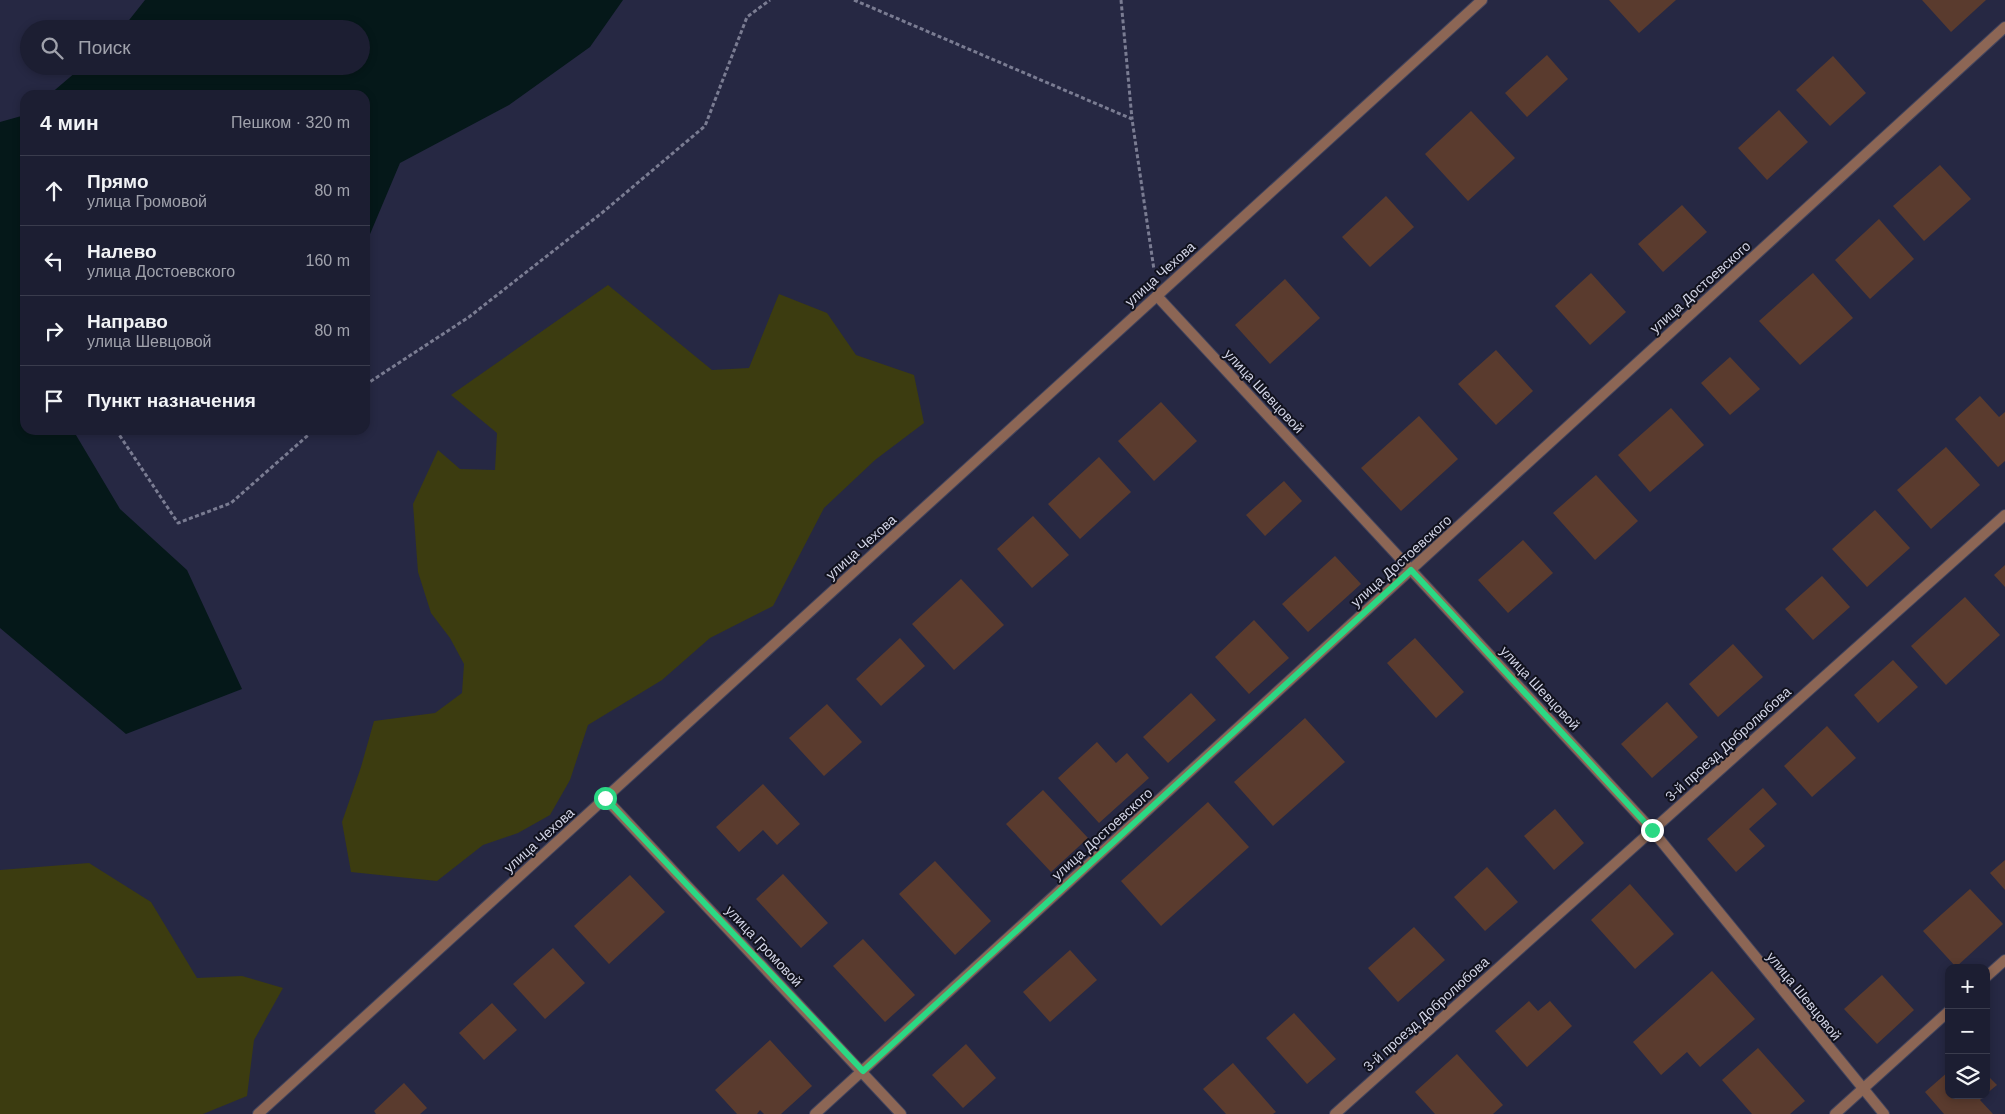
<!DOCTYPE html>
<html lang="ru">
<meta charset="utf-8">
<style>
:root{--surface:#1c1e32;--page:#25273a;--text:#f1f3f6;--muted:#a0a2ac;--line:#3a3c4d}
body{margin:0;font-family:Helvetica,sans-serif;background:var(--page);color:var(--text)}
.controls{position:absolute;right:15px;bottom:15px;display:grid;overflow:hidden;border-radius:10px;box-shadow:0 2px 8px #0003}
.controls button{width:45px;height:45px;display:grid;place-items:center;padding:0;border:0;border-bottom:1px solid var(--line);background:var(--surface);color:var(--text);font:25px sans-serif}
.stop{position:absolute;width:15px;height:15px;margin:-11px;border:4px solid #2bd884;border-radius:50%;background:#fff}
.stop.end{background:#2bd884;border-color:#fff;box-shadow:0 1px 5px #0008}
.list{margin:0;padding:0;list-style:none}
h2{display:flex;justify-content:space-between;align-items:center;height:65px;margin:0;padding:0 20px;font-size:21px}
h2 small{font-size:16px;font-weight:400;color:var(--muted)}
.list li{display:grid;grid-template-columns:32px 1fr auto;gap:15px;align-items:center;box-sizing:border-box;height:70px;padding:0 20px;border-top:1px solid var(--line)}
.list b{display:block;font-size:19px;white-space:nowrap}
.list p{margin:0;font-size:16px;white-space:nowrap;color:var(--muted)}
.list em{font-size:16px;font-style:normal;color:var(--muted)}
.icon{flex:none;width:28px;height:28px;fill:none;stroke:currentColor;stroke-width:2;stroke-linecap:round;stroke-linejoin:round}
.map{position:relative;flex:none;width:2005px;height:1114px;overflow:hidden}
.search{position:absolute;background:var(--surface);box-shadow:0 2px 8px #0003;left:20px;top:20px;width:350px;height:55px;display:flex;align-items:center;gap:12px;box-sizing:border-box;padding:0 18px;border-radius:28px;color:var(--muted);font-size:19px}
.panel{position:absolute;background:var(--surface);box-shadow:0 2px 8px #0003;left:20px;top:90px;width:350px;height:345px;border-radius:15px}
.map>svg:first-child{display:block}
.green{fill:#3c3c10}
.water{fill:#051819}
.building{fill:#5a3b2e}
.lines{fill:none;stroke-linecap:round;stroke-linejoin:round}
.street-casing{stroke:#42445d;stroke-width:12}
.path{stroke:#7a7c92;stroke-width:3;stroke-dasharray:4 2.5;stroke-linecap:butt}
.street{stroke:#8c6655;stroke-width:10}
.route{stroke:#2bd884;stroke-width:6}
.labels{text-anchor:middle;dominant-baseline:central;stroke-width:4;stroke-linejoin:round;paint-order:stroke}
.street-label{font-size:14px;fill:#d2d4e6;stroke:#11121e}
</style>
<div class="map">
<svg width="2005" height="1114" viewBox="0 0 2005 1114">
<rect width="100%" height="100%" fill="#262843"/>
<g class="green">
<polygon points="608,285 712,370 749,368 779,294 827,313 856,355 914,375 924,423 875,460 824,508 773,606 710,638 662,680 588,725 570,780 550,815 518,833 483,845 437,881 351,872 342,822 361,767 374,721 435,713 462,693 464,664 450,638 431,613 418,572 413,504 438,450 460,469 495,470 497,433 451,395"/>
<polygon points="89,863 151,902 197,978 242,976 283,988 254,1040 247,1096 203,1114 0,1114 0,870"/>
</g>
<g class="water">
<polygon points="145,0 623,0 590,47 509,105 400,163 365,246 365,95 49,95 83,66 361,66 361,29 122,29"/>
<polygon points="25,115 25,430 73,430 120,509 187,570 242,689 126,734 0,628 0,122"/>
</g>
<g class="building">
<polygon points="1609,0 1676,0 1639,33"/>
<polygon points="1922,0 1986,0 1951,32"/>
<polygon points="1547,55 1568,79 1527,117 1505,93"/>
<polygon points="1833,56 1866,93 1830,126 1796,90"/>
<polygon points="1779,110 1808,142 1767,180 1738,148"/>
<polygon points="1471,111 1515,158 1468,201 1425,154"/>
<polygon points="1940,165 1971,199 1924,241 1893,206"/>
<polygon points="1386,196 1414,227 1370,267 1342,237"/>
<polygon points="1682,205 1707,232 1663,272 1638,244"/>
<polygon points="1879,219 1914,259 1870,299 1835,260"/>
<polygon points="1591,273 1626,312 1590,345 1555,306"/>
<polygon points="1813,273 1853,318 1800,365 1759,321"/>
<polygon points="1285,279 1320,318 1270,364 1235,325"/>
<polygon points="1496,350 1533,391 1496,425 1458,384"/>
<polygon points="1730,357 1760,389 1730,415 1701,383"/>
<polygon points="1980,396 1999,417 2005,412 2005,461 1998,467 1955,419"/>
<polygon points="1161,402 1197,441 1154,481 1118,441"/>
<polygon points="1671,408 1704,445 1650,492 1618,455"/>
<polygon points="1419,416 1458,459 1401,511 1361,468"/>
<polygon points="1946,447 1980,485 1931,529 1897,490"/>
<polygon points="1099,457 1131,492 1080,539 1048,504"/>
<polygon points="1596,475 1638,521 1595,560 1553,513"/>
<polygon points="1284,481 1302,501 1265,536 1246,515"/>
<polygon points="1875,510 1910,548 1867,587 1832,549"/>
<polygon points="1033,516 1069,555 1032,588 997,549"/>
<polygon points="1523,540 1553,573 1508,613 1478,580"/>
<polygon points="1335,556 1361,584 1308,632 1282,604"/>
<polygon points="2005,565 2005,587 1994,575"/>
<polygon points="1822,576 1850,607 1813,640 1785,609"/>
<polygon points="961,579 1004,625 954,670 912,624"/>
<polygon points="1965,597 2000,635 1946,685 1911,646"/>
<polygon points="1254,620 1289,658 1249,694 1215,657"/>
<polygon points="900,638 925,666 881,706 856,679"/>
<polygon points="1415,638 1464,692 1436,718 1387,663"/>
<polygon points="1733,644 1763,677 1718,717 1689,684"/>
<polygon points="1893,660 1918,687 1878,723 1854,695"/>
<polygon points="1191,693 1216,720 1168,763 1143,737"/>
<polygon points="1667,702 1698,737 1652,778 1621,744"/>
<polygon points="827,704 862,742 824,776 789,738"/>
<polygon points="1305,718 1345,762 1273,826 1234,782"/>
<polygon points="1827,726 1856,758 1812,797 1784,766"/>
<polygon points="1097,742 1116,763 1127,753 1149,778 1099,823 1058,778"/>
<polygon points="763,784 800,824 777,845 763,830 739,852 716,827"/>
<polygon points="1763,788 1777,804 1749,829 1765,846 1736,872 1707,839"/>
<polygon points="1043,790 1088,838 1051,872 1006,824"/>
<polygon points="1208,802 1249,847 1161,926 1121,881"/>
<polygon points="1555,809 1584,843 1554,870 1524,836"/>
<polygon points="2005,860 2005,890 1990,873"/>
<polygon points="935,861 991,921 955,955 899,894"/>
<polygon points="1487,867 1518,902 1485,931 1454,897"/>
<polygon points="783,874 828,923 801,948 756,899"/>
<polygon points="630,875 665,912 609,964 574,926"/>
<polygon points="1630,884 1674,934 1635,969 1591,920"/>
<polygon points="1970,889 2003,924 1956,967 1923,931"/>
<polygon points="1414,927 1445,960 1398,1002 1368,968"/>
<polygon points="863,939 915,995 885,1022 833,966"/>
<polygon points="553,948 585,983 545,1019 513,984"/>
<polygon points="1070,950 1097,980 1050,1022 1023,992"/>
<polygon points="1712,971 1755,1019 1700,1067 1687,1052 1661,1075 1633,1042"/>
<polygon points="1882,975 1914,1010 1877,1044 1844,1009"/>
<polygon points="1529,1001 1538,1011 1550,1001 1572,1026 1527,1067 1495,1031"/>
<polygon points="492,1003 517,1030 484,1060 459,1033"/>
<polygon points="1294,1013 1336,1059 1307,1084 1266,1038"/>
<polygon points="770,1040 812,1086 781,1114 764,1114 760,1110 757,1114 737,1114 715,1090"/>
<polygon points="966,1044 996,1078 963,1108 932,1075"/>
<polygon points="1758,1048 1805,1101 1790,1114 1752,1114 1722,1080"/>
<polygon points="1457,1054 1503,1105 1493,1114 1435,1114 1415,1092"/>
<polygon points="1233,1063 1276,1112 1273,1114 1226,1114 1203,1089"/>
<polygon points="1949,1071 1949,1095 1985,1095 1980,1100 1993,1114 1944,1114 1925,1092"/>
<polygon points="1986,1074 1997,1085 1986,1094"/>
<polygon points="404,1083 427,1108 420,1114 376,1114 374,1111"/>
</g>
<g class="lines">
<defs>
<g id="street">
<polyline points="1157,296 1652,830 1884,1114"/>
<polyline points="605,798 901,1114"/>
<polyline points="1986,977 2005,960"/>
<polyline points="258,1114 1482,0"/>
<polyline points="815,1114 2005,27"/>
<polyline points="1335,1114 2005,515"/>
<polyline points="1835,1114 1949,1011"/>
</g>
</defs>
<use href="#street" class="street-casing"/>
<g class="path">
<polyline points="854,0 1132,119 1154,270"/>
<polyline points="1121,0 1132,119"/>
<polyline points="365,385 469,317 603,212 705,126 747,17 770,0"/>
<polyline points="116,430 178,523 231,503 314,430"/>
</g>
<use href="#street" class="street"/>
</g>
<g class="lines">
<polyline class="route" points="605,798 863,1071 1411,570 1652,830"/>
</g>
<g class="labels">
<g class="street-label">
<text transform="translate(1160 274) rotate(-42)">улица Чехова</text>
<text transform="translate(1700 287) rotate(-42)">улица Достоевского</text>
<text transform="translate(1264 391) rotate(47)">улица Шевцовой</text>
<text transform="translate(861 547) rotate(-42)">улица Чехова</text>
<text transform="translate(1401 561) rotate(-42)">улица Достоевского</text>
<text transform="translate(1540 688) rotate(47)">улица Шевцовой</text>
<text transform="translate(1728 744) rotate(-42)">3-й проезд Добролюбова</text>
<text transform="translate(1102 834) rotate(-42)">улица Достоевского</text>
<text transform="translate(539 840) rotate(-42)">улица Чехова</text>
<text transform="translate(764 946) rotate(47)">улица Громовой</text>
<text transform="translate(1804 996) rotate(51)">улица Шевцовой</text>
<text transform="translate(1426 1014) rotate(-42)">3-й проезд Добролюбова</text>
</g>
</g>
</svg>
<div class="controls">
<button>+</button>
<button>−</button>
<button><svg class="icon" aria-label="layers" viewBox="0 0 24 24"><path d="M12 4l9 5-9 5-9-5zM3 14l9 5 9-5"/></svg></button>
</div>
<div class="stop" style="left:605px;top:798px"></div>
<div class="stop end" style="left:1652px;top:830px"></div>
<div class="search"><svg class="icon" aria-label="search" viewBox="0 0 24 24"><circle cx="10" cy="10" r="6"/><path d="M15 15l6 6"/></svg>Поиск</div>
<section class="panel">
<h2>4 мин<small>Пешком · 320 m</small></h2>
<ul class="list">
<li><svg class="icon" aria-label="ahead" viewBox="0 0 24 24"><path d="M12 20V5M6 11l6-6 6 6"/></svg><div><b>Прямо</b><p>улица Громовой</p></div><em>80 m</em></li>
<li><svg class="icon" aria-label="left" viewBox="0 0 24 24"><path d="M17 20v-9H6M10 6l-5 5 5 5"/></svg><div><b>Налево</b><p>улица Достоевского</p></div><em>160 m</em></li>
<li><svg class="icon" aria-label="right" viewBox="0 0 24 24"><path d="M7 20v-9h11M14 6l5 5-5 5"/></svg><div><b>Направо</b><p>улица Шевцовой</p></div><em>80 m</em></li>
<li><svg class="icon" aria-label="arrive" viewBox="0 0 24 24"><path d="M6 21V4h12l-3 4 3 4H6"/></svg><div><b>Пункт назначения</b></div></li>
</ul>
</section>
</div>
